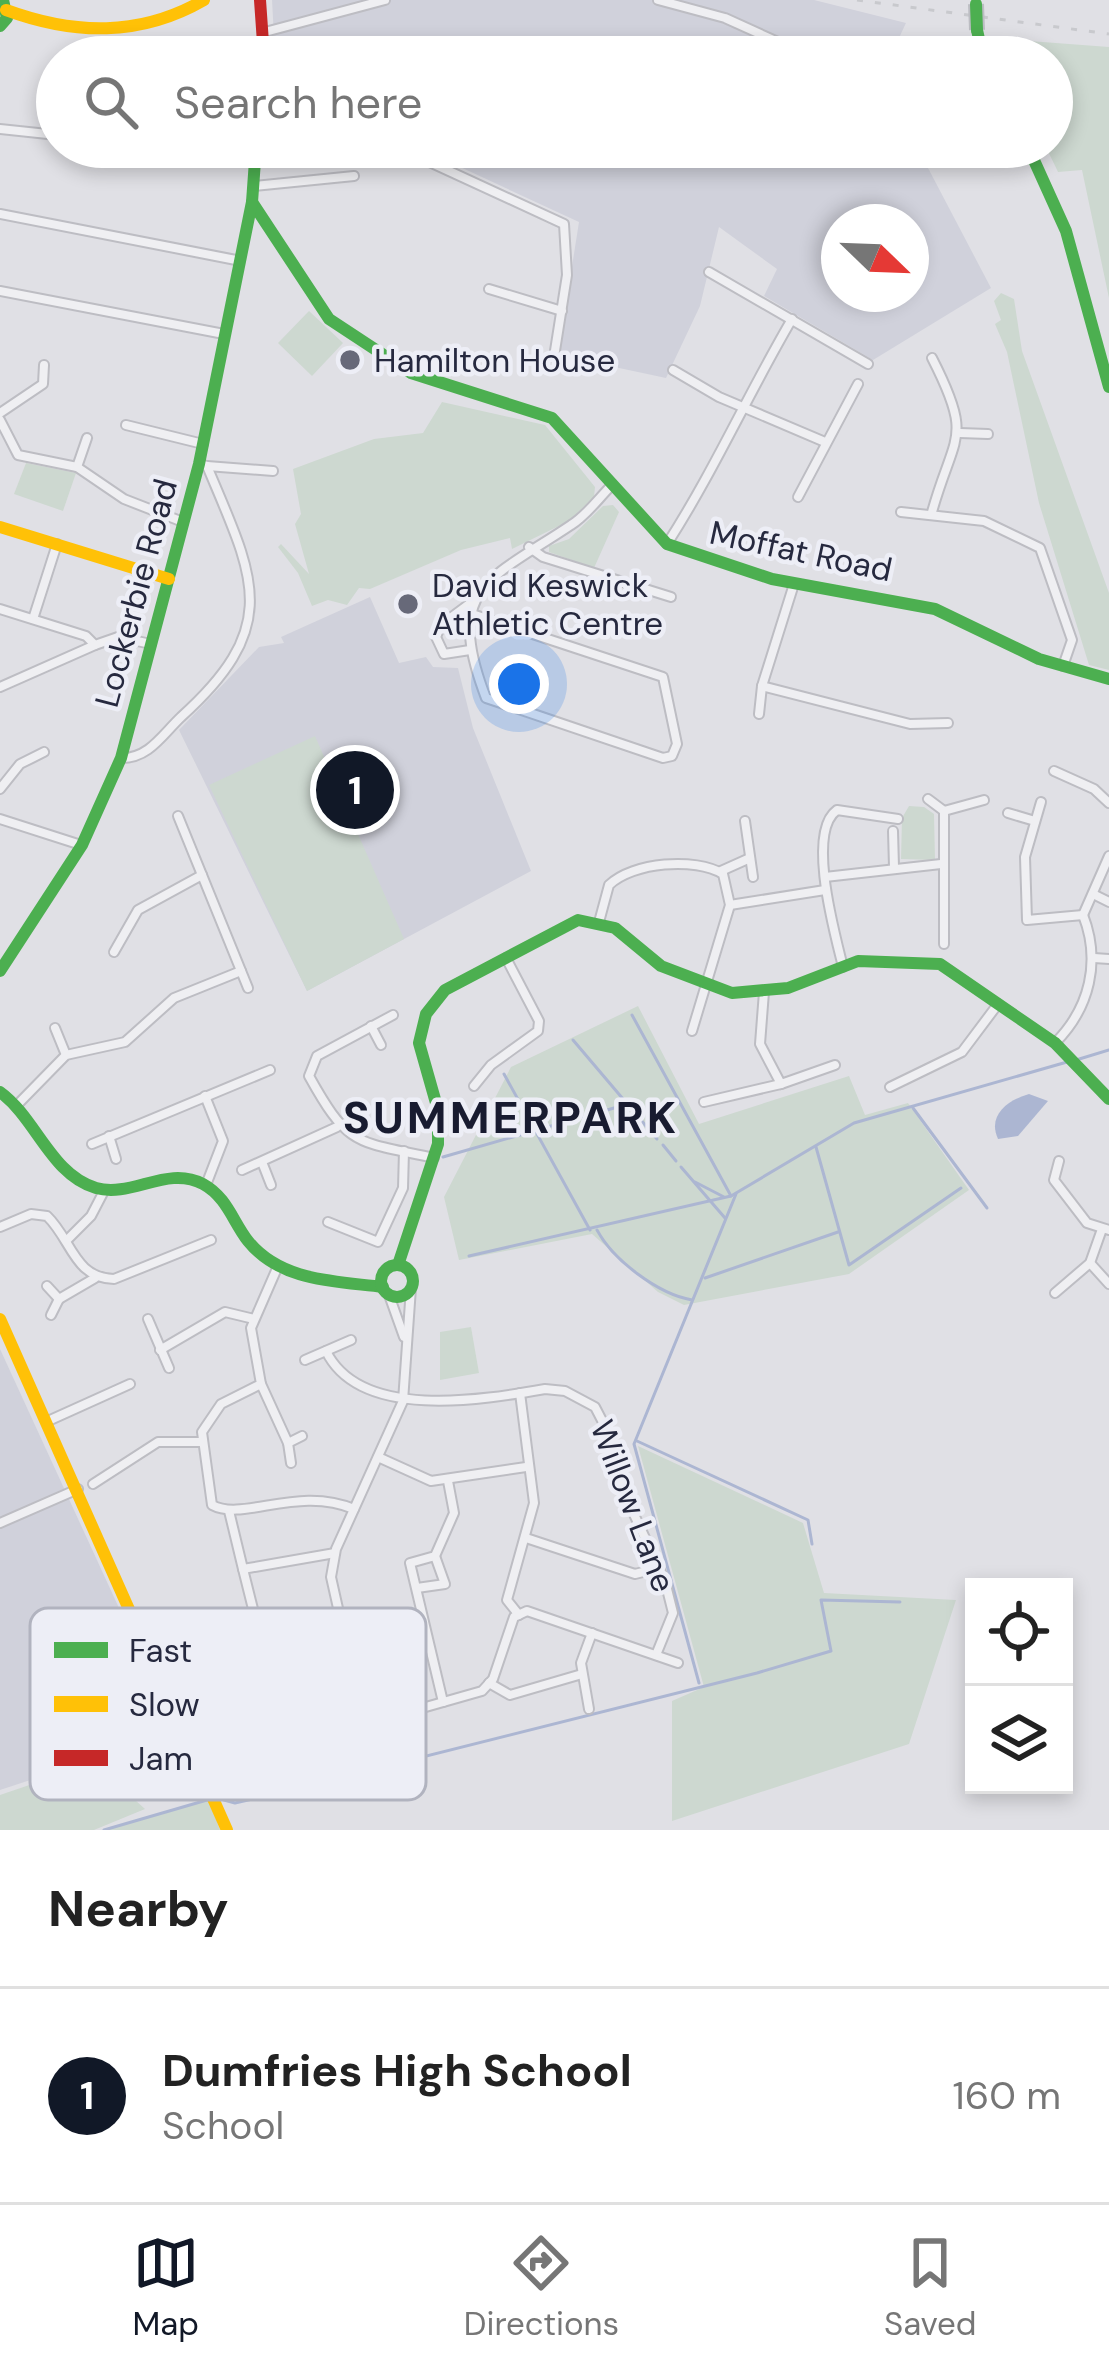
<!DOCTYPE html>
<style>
:root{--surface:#fff;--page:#f2f2f2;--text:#222;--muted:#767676;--line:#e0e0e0;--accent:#111827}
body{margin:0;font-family:"DM Sans",sans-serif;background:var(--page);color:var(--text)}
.controls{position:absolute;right:36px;bottom:36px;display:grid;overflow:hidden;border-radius:0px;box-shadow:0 6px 18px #0003}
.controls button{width:108px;height:108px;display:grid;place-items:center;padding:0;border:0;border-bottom:3px solid var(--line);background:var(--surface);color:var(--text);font:60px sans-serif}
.compass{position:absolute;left:821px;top:204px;width:108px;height:108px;border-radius:50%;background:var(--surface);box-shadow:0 6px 18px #0003;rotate:113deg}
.you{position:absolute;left:519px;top:684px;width:42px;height:42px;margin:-30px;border:9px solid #fff;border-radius:50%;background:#1a73e8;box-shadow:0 0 0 18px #1a73e833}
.badge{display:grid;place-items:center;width:78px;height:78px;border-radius:50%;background:var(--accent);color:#fff;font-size:39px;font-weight:700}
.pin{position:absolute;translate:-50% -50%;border:6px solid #fff;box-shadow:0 3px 12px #0006}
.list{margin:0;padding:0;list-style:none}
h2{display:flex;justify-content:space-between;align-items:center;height:156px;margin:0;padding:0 48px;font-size:51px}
h2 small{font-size:39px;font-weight:400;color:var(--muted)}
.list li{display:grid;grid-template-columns:78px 1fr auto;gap:36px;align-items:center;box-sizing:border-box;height:216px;padding:0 48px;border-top:3px solid var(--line)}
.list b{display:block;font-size:45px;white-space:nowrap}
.list p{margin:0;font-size:39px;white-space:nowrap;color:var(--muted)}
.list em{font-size:39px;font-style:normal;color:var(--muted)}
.icon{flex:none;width:66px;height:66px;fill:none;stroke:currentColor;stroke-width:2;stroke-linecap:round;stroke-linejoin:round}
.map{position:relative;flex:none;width:1109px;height:1830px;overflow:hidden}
.search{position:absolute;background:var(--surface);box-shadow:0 6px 18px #0003;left:36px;right:36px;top:36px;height:132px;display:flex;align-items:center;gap:30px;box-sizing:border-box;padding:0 42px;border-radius:66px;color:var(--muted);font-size:45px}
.sheet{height:372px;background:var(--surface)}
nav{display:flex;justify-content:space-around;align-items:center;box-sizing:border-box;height:168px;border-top:3px solid var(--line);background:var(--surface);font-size:33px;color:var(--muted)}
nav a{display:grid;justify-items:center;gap:6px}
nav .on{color:var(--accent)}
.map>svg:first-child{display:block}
.built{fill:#d0d1db;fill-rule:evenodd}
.green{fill:#cdd8d0}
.water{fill:#acb6d2}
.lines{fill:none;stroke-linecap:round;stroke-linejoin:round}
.stream{stroke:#acb6d2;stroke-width:3}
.street-casing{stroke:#bdbdc3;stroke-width:12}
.street{stroke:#efeff2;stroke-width:8}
.fast{stroke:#4caf50;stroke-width:12}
.slow{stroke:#ffc107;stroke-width:12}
.jam{stroke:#c62828;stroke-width:12}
.rail{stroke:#c8c9cd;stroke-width:3;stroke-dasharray:6 12;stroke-linecap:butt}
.fast-bridge-casing{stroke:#bcbdc3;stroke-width:16;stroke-linecap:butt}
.fast-bridge{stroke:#4caf50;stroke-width:12}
.poi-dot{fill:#676979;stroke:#edeef6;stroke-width:4.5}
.labels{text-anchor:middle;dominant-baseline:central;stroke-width:9;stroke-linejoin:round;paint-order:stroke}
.poi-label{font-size:33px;fill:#26293f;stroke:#edeef6;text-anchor:start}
.street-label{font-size:33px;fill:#26293f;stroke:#edeef6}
.district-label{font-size:45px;font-weight:bold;letter-spacing:3px;fill:#181b30;stroke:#edeef6}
.key{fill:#edeef6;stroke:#b1b3bf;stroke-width:3}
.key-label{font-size:33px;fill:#26293f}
</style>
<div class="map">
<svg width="1109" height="1830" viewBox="0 0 1109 1830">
<rect width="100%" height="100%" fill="#e0e0e5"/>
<g class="built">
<polygon points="272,0 814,0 906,23 890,57 275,57"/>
<path d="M 417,147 L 917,147 L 991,288 L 873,360 L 764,296 L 777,269 L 719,227 L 700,306 L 666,378 L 558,355 L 579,222 ZM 839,222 L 911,222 L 911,294 L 839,294 Z"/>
<polygon points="370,597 399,663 426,657 433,667 458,668 473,728 531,871 307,991 179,730 259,647 284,643 281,637"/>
<polygon points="0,1349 176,1732 0,1790"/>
</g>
<g class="green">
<polygon points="1001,39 1109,47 1109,298 1082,170 1058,172 1046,147 1052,147 1052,57 1006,57"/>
<polygon points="1001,293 1014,299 1022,351 1109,593 1109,670 1089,665 1039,503 1007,352 995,324 1001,320 994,301"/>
<polygon points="309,311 343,343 312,376 278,343"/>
<polygon points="442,402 545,425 595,487 594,497 569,521 512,549 510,538 461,550 370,589 359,588 347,605 328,600 312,606 298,573 278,547 281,544 309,574 295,524 301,514 293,469 374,439 423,433"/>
<polygon points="26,463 76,473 63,511 14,494"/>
<polygon points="613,505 619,512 594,568 549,552 549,546 569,539 603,506"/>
<polygon points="315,736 404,939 307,991 209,785"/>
<polygon points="909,806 924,807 934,814 935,860 901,859 902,818"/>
<polygon points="638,1006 699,1124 849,1076 865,1115 908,1103 969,1190 849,1274 684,1305 658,1292 592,1234 459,1260 444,1197 511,1067"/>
<polygon points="471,1327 479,1373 440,1380 440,1332"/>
<polygon points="638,1446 803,1523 824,1593 956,1600 909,1744 672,1821 672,1701 704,1687"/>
<polygon points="94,1763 145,1809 94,1830 0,1830 0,1795"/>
<polygon points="209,1800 220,1830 104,1830"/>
</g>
<path class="water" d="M 1029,1094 L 1048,1101 L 1018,1136 L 998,1139 C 987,1115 1008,1100 1029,1094 Z"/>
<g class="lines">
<g class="stream">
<polyline points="632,1015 731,1196"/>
<polyline points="573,1040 657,1139"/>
<polyline points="1076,1060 1109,1050"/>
<polyline points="504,1074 590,1230"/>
<polyline points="913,1108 987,1208"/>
<polyline points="663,1145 676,1161"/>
<polyline points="816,1147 849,1265 961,1188"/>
<polyline points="443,1157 628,1104"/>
<polyline points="681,1167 725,1218"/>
<polyline points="695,1182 724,1197"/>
<path d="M 597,1230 C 613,1260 658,1294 692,1300"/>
<polyline points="469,1256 731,1196 854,1123 1067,1062"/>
<polyline points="705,1278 838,1232"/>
<polyline points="637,1441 808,1520 812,1544"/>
<polyline points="699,1683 634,1444 736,1194"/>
<polyline points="224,1800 235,1803 283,1792 757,1673 831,1651 821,1600 900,1602"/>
<polyline points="104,1830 207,1800"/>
</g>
<defs>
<g id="street">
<polyline points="658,0 725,18 811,57"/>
<polyline points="265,32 385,0"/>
<polyline points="0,129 57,135"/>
<polyline points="397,147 564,224 567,275 554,357"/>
<polyline points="254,186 354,176"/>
<polyline points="0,214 236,260"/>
<polyline points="709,272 868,364"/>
<polyline points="489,289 562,311"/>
<polyline points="0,291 224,334"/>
<polyline points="673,370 719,397 825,442"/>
<polyline points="0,413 43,384 44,365"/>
<polyline points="0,420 18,455 77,467 124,499 183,522"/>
<polyline points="126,425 203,444"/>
<polyline points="960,433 988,434"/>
<polyline points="207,466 273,471"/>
<polyline points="77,467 87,438"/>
<polyline points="798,497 858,384"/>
<polyline points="901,512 984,521 1040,548 1072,640 1063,666"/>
<path d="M 932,512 C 954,433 974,440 932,358"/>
<path d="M 667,544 C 714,471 748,394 792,319"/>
<polyline points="529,547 543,557 671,597"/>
<polyline points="0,609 86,636 95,645 118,637 151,644"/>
<path d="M 472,614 L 663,677 L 677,744 L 672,756 L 663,758 L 486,698 C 443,586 491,579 571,525 C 586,516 598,499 611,486"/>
<polyline points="33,619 57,544"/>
<polyline points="470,650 444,654 436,637 441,625 476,599"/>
<polyline points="762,686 910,724 948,723"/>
<polyline points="0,687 95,645"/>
<polyline points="759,714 762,686 794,584"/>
<path d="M 122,758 C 149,758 162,735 181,717 C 283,625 254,578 207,466 L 199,464"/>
<polyline points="1054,771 1094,789 1109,803"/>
<polyline points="0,789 20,764 44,752"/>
<polyline points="928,799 944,811"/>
<polyline points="1041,802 1025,857 1027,920 1083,915"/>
<polyline points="1008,813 1035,821"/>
<polyline points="178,816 248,988"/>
<polyline points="0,819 81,845"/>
<polyline points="745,821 753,877"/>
<polyline points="893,831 894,867"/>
<polyline points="721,871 750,858"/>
<polyline points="825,877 941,864"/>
<polyline points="1093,894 1109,902"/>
<polyline points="730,905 825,890"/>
<polyline points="1083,915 1109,856"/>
<path d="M 599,922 L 609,885 C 633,862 695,857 723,874 L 730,905 L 692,1031"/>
<polyline points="944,944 944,811 984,800"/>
<polyline points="114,952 138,910 202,875"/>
<polyline points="1094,958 1109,959"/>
<path d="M 843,967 C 835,934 806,832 837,810 L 898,819"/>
<polyline points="764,992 760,1044 781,1084 835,1065"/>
<path d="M 393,1015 L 317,1056 L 309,1076 C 349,1148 356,1141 434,1158"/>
<polyline points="371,1026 381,1045"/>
<polyline points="55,1028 66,1055"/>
<path d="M 1055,1043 C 1090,1008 1101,961 1083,915"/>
<polyline points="474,1086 491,1065 538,1031 539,1021 506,958"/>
<polyline points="890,1087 962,1052 998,1004"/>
<polyline points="205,1096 223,1141 206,1185"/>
<polyline points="704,1102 781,1084"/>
<polyline points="19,1103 66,1055 125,1042 174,998 241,971"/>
<polyline points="109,1136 116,1159"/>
<polyline points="92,1144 270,1070"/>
<polyline points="1059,1161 1054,1180 1087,1223 1109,1230"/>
<polyline points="262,1162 271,1185"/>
<polyline points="242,1170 337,1127"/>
<polyline points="328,1222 378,1242 403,1188 404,1151"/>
<path d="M 0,1227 L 31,1214 L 47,1216 C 72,1240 74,1278 114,1279 L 211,1240"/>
<polyline points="66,1241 91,1216 104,1191"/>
<polyline points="1090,1263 1109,1284"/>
<path d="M 278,1266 L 251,1328 L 261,1384 L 221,1404 L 202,1432 L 212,1505 C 243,1522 298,1485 354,1509"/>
<polyline points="47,1286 59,1299 95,1278"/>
<polyline points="1055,1293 1090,1263 1102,1229"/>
<polyline points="389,1295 404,1337"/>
<polyline points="51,1315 59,1299"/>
<polyline points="148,1319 169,1368"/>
<polyline points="160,1350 225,1312 254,1319"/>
<path d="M 326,1351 C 360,1421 482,1400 545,1389 L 565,1391 L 595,1407 L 608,1432 L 619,1482 L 665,1581 L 673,1613 L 656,1655"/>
<polyline points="305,1360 351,1340"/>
<polyline points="261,1384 288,1443 291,1463"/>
<polyline points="48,1421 130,1384"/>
<polyline points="288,1443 302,1436"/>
<polyline points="378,1457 431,1481 526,1467"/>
<polyline points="93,1484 158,1442 201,1442"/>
<polyline points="229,1511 243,1569"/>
<polyline points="0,1523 78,1489"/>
<polyline points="526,1538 635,1574 659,1568"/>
<polyline points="335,1553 243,1569 286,1741 365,1718"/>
<polyline points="417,1588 445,1584 435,1556"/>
<polyline points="519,1615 507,1600 534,1503 520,1393"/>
<polyline points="489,1683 510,1695 582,1674"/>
<polyline points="167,1690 247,1657 344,1633"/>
<polyline points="443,1702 410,1563 435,1556 454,1513 448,1481"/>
<polyline points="589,1709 581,1663 592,1633"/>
<polyline points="366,1724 482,1691 493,1679 514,1617 527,1611 678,1663"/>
<polyline points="372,1760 331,1577 336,1549 403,1401 411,1288"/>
</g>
</defs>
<use href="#street" class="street-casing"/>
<use href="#street" class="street"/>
<g class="fast">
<polyline points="0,26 7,18 3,0"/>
<polyline points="977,30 983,57"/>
<polyline points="1028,147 1066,231 1109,387"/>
<polyline points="252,202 329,319 411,373 552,418 667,544 772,579 935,609 1039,659 1109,679"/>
<polyline points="0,971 82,845 121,758 199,464 252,202 256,147"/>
<path d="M 0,1092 C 36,1118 51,1175 96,1188 C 132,1198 167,1165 203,1184 C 227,1197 233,1222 248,1241 C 281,1282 336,1281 383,1287"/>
<polyline points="398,1265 438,1144 438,1110 419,1043 426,1014 445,990 578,920 615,928 661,966 732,993 788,988 858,961 940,964 1055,1043 1109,1099"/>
<circle cx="397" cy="1281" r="16"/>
</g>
<g class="slow">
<path d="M 6,10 C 74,35 140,37 204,0"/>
<polyline points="0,527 169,579"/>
<polyline points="0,1319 227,1830"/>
</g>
<polyline class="jam" points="260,0 264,57"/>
<polyline class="rail" points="857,0 1109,34"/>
<defs>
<polyline id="fast-bridge" points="976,4 977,30"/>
</defs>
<use href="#fast-bridge" class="fast-bridge-casing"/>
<use href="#fast-bridge" class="fast-bridge"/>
</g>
<g class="poi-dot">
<circle cx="350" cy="360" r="12"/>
<circle cx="408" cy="604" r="12"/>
</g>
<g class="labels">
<g class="poi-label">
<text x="374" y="360">Hamilton House</text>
<text x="432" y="585">David Keswick<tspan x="432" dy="38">Athletic Centre</tspan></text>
</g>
<g class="street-label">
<text transform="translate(801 551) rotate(12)">Moffat Road</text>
<text transform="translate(136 593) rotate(-75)">Lockerbie Road</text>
<text transform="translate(633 1506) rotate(69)">Willow Lane</text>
</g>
<g class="district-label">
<text x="511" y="1117">SUMMERPARK</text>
</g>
</g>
<rect x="30" y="1608" width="396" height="192" rx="18" class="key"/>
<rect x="54" y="1642" width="54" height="16" fill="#4caf50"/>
<rect x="54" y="1696" width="54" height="16" fill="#ffc107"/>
<rect x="54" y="1750" width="54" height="16" fill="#c62828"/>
<g class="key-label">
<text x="129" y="1662">Fast</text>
<text x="129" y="1716">Slow</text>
<text x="129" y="1770">Jam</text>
</g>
</svg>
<div class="controls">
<button><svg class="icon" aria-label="locate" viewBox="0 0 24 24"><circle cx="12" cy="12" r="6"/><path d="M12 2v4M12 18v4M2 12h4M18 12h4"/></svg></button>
<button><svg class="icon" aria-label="layers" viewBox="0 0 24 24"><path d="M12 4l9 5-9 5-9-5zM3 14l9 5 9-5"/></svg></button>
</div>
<svg class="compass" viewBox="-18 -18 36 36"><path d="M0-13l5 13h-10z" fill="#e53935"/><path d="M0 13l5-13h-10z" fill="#767676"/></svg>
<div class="you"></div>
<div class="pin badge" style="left:355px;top:790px">1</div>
<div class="search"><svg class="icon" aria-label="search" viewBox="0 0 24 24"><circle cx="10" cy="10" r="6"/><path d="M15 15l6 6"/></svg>Search here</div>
</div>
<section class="sheet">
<h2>Nearby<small></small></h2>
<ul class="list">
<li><span class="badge">1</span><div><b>Dumfries High School</b><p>School</p></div><em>160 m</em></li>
</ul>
</section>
<nav>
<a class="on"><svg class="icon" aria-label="map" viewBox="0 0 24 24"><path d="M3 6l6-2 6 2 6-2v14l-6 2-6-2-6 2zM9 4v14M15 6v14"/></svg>Map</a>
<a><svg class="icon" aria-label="directions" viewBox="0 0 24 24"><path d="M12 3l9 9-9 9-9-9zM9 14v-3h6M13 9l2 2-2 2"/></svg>Directions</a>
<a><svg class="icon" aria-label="saved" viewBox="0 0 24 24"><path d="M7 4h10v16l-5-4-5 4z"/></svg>Saved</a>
</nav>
